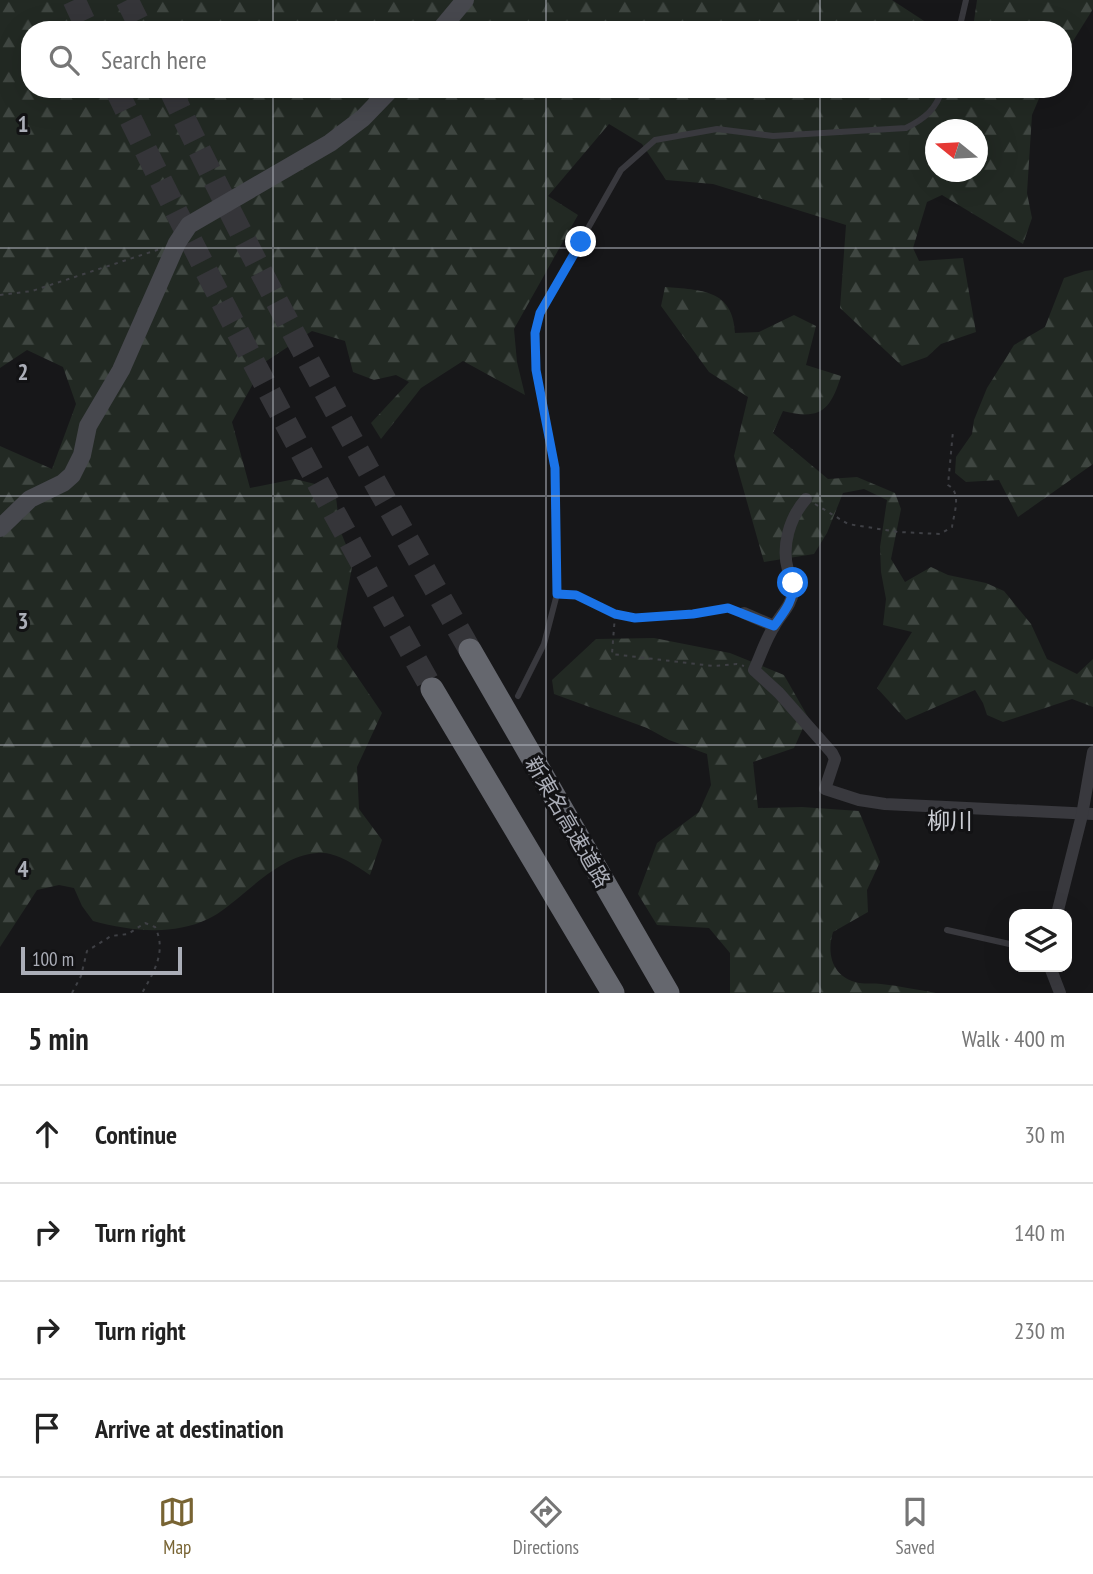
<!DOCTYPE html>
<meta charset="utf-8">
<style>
:root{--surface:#fff;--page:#f6f6f6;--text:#222;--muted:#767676;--line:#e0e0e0;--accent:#786433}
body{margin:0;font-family:"PT Sans Narrow","Noto Sans JP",sans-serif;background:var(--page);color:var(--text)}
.controls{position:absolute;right:21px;bottom:21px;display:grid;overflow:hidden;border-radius:14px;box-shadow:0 7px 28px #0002}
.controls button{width:63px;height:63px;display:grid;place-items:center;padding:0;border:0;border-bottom:2px solid var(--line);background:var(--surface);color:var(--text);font:35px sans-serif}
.compass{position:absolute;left:925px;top:119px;width:63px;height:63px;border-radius:50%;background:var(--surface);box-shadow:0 7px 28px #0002;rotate:288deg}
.scale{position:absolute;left:21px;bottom:18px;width:161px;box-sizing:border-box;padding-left:7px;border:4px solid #abaeb8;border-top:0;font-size:19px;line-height:24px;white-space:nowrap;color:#abaeb8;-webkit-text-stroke:5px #121214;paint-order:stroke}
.stop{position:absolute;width:21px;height:21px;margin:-16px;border:5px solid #1a73e8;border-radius:50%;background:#fff}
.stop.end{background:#1a73e8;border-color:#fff;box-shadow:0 2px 7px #0008}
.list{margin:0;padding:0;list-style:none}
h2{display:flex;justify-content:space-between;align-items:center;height:91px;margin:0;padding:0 28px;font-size:30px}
h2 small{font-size:23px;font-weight:400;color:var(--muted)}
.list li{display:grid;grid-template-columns:46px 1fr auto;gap:21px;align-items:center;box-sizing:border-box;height:98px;padding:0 28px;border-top:2px solid var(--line)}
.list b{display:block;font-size:26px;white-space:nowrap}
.list em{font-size:23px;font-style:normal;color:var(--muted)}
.icon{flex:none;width:38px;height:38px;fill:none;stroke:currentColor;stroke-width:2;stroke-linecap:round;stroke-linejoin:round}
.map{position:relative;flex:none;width:1093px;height:993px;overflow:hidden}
.search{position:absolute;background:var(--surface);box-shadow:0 7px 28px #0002;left:21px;right:21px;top:21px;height:77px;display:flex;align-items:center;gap:18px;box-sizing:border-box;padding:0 24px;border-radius:28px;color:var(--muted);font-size:26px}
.sheet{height:483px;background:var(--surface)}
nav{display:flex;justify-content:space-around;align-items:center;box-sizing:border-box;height:98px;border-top:2px solid var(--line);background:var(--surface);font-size:19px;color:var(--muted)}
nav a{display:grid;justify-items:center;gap:4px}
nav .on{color:var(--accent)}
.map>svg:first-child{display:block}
.forest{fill:url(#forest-firs);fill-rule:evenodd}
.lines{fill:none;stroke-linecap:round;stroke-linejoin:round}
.highway-tunnel{stroke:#353539;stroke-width:23;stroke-dasharray:23 11;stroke-linecap:butt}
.path{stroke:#3f4045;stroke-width:2;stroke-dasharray:3.5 5;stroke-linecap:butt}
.lane{stroke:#39393e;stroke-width:6}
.street{stroke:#39393e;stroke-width:12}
.secondary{stroke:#47484e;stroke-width:18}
.highway{stroke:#65676e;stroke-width:23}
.route{stroke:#1a73e8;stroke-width:9}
.grid{fill:none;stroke:#abaeb8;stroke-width:2;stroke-opacity:0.55}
.labels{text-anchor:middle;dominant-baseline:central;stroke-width:6;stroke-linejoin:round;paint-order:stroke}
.street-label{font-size:21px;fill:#abaeb8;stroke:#121214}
.neighbourhood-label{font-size:23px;fill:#cbcdd4;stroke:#121214}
.grid-label{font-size:23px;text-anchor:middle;font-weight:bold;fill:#abaeb8;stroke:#121214;stroke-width:6;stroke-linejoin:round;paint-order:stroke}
</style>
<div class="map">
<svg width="1093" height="993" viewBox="0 0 1093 993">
<defs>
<pattern id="forest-firs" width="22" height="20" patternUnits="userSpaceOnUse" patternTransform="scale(1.75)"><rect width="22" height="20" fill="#222923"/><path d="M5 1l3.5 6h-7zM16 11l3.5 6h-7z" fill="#3f4641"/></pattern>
</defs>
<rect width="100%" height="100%" fill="#171719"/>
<g class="forest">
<path d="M 0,0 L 892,0 L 938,30 L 30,30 L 30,89 L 1043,89 L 1032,115 L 1027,193 L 1032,218 L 1023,244 L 942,195 L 927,202 L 913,248 L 919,261 L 963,258 L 976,332 L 941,344 L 927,357 L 902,366 L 840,308 L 846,225 L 713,184 L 666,180 L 642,144 L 609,124 L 548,196 L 578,215 L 514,329 L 517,362 L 525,395 L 463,361 L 421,388 L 381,439 L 371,423 L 409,382 L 396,375 L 374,380 L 353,372 L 345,341 L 312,331 L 265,362 L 232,422 L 250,488 L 295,479 L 335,489 L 340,530 L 353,562 L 337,647 L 382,713 L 357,767 L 359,809 L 382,840 L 370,875 C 355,865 335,851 317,853 C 289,855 263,877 243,894 C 233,902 221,913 208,919 C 172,936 131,931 93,921 L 82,906 L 74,888 L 59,885 L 37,890 L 0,947 L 0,446 L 52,469 L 76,404 L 63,367 L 27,350 L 0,368 ZM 936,130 L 978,130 L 978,172 L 936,172 Z"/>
<polygon points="977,0 1093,0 1093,9 1063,57 1063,30 967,30 973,28"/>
<polygon points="1093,270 1093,464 1018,517 999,480 966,482 955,473 956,457 972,434 974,420 987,388 1014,345 1045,327 1064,278 1085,271"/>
<path d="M 665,287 C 701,290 733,289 735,333 L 759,332 L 794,315 L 816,326 L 806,365 L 841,376 C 830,412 819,420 783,411 L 773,433 L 828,479 L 857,477 L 895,493 L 901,509 L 891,559 L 905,582 L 931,567 L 948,575 L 986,583 L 1004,591 L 1031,624 L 1047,659 L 1077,674 L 1093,659 L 1093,707 L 1072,699 L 1003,722 L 987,715 L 983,703 L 975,690 L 906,720 L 877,688 L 912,632 L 883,625 L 886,599 L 881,572 L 880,547 L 887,500 L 864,489 L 843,493 L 827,533 L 814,554 L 764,562 L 734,456 L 748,397 L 709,372 L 661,306 Z"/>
<path d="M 654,638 L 730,653 L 784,675 L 808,717 L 794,748 L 753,762 L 758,808 L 802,807 L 859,811 L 880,862 L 867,890 L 868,912 L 833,932 C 826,955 833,978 859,983 C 866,984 874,983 881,984 C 900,986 918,990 936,993 L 730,993 L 730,953 L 709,928 L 657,925 L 638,894 L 657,843 L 699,812 L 711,785 L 707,754 L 669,740 L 647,728 L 554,694 L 552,680 L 596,639 Z"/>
</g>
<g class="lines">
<g class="highway-tunnel">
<polyline points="74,0 88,30"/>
<polyline points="127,0 142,30"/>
<path d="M 116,89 C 214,293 321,492 432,689"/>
<path d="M 170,89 C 261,281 365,466 470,650"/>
</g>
<g class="path">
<polyline points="0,295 32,291 160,249"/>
<path d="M 815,504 L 848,524 L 898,532 L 940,534 L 952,527 C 954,513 962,493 948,485 L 953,431"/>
<path d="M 566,595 C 585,596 599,610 617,615 C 653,624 692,611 728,608 L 733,609"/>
<polyline points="615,615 612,654 713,666 737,664 744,666"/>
<path d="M 72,993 L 81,976 L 87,951 L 111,936 L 128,934 L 145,923 L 155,927 C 167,951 154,972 142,993"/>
</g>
<g class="lane">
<polyline points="959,30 966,0"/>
<path d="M 518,696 L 544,644 L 557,594 L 555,468 L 536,370 L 535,333 L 540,313 L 621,170 L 655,140 L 717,129 L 773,136 L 906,128 C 924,119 937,109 942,89"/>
<polyline points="947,930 1014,945"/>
</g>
<g class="street">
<path d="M 806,499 C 790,517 781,546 788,570 C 790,578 794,583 793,591 C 792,605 781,614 775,625 C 766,638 761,655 754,670 L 779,693 L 832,753 L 835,759 L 825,789 L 859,800 L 885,804 L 1093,814"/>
<polyline points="744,613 774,626"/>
<polyline points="1057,914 1082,815 1093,752"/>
<polyline points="1050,967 1060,993"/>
</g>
<g class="secondary">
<polyline points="440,30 465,0"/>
<polyline points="0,528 30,499 63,483 72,475 82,455 88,426 121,370 177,243 189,225 330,143 363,118 391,89"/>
</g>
<g class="highway">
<polyline points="470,650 668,993"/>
<polyline points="432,689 613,993"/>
</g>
</g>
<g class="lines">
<path class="route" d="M 581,242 L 540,313 L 535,333 L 536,370 L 555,468 L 557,594 L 576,595 L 615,614 L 635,618 L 693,614 L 728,608 L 774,626 C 784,612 794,601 793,583"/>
</g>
<path class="grid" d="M 273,0 L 273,30M 546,0 L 546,30M 820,0 L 820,30M 273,89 L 273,993M 546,89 L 546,993M 820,89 L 820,993M 0,248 L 1093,248M 0,496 L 1093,496M 0,745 L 1093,745"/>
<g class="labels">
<g class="street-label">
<text transform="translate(568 822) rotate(60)">新東名高速道路</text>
</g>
<g class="neighbourhood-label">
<text x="950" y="820">柳川</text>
</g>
</g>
<g class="grid-label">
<text x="23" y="132">1</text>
<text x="23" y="380">2</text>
<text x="23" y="629">3</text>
<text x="23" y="877">4</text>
</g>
</svg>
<div class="controls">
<button><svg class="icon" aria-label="layers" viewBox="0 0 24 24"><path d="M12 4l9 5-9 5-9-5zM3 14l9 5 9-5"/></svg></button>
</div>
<svg class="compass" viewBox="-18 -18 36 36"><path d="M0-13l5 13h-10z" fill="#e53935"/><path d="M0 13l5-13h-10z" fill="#767676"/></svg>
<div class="scale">100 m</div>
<div class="stop" style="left:793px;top:583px"></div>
<div class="stop end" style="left:581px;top:242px"></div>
<div class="search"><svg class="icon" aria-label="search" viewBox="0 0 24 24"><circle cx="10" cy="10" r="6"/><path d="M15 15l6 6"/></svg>Search here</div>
</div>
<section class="sheet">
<h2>5 min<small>Walk · 400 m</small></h2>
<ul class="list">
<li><svg class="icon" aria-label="ahead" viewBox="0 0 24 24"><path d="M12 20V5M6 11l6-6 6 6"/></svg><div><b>Continue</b></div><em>30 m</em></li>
<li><svg class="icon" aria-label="right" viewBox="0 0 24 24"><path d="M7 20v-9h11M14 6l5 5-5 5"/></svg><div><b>Turn right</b></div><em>140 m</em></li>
<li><svg class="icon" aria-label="right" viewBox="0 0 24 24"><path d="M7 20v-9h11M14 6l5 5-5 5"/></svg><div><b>Turn right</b></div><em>230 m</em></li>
<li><svg class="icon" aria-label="arrive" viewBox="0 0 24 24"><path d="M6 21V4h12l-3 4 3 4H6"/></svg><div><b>Arrive at destination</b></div></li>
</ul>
</section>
<nav>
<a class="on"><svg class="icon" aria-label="map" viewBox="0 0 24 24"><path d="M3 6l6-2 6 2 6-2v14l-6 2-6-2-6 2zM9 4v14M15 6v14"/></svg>Map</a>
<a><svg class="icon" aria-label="directions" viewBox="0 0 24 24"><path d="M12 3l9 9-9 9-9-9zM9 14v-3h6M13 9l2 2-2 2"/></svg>Directions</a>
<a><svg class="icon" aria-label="saved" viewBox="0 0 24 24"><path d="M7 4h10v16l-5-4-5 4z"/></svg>Saved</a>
</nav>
